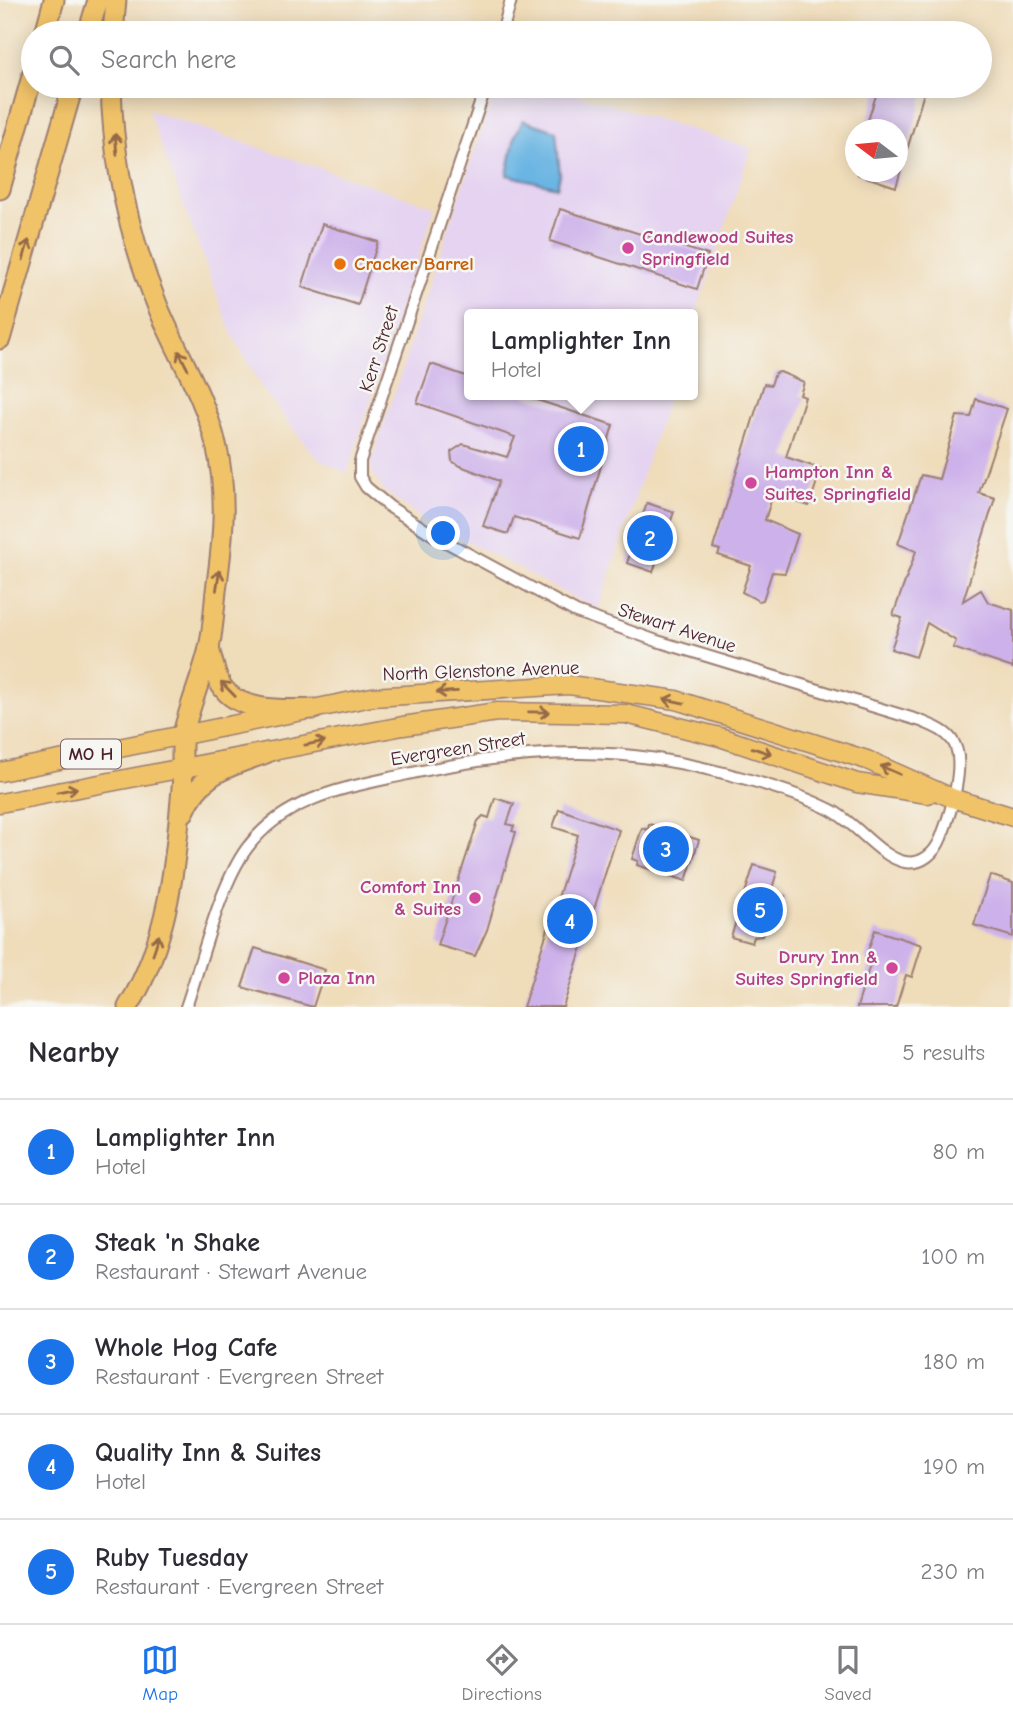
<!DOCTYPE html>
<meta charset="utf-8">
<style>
:root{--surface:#fff;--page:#f7f7f7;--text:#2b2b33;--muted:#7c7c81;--line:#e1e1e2;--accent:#1a73e8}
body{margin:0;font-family:"Comic Neue",sans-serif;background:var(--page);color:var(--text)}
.compass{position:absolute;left:845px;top:119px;width:63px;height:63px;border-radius:50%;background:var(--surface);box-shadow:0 4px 18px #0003;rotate:286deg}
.you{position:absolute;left:444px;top:534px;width:24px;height:24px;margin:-18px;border:5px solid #fff;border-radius:50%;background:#1a73e8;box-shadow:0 0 0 10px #1a73e833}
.badge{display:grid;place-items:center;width:46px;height:46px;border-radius:50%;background:var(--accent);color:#fff;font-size:23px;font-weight:700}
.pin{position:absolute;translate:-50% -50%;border:4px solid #fff;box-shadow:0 2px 7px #0006}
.popup{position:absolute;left:464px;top:309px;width:234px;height:91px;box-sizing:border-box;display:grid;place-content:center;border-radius:7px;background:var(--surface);filter:drop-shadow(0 2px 5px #0005);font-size:23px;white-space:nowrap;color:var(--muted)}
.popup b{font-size:26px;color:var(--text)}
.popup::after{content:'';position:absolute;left:50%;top:100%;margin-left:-14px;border:14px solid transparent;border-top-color:var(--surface)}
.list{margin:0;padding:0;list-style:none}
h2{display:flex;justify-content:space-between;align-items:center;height:91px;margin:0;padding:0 28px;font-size:30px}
h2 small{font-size:23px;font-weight:400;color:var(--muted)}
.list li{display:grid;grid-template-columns:46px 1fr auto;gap:21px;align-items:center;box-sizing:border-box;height:105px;padding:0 28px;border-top:2px solid var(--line)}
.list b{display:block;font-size:26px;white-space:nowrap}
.list p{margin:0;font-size:23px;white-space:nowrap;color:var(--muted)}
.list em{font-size:23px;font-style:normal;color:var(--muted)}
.icon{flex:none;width:38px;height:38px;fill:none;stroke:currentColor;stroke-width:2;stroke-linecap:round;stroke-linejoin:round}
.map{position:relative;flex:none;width:1013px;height:1007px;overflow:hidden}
.search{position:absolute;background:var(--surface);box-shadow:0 4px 18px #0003;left:21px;right:21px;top:21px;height:77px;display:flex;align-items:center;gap:18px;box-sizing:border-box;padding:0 24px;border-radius:38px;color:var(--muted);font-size:26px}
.sheet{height:616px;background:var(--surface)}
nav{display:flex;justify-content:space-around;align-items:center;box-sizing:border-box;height:98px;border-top:2px solid var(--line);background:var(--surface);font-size:19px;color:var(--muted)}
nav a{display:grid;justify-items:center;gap:4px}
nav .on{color:var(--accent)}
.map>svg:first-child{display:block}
.built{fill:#e5d3f1}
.water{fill:#6ab5e3;stroke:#5a6a87;stroke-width:2}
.building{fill:#cdb1ea}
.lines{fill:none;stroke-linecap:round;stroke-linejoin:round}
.minor-casing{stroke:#9c7e72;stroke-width:14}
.primary-casing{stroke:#9c7e72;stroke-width:21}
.motorway-casing{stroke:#9c7e72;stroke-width:23}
.minor{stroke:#fff;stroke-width:10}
.primary{stroke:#f1c369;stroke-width:18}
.motorway{stroke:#f1c369;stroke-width:19}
.oneway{stroke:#956947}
.hotel-dot{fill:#d1479c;stroke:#f6f6f2;stroke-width:2.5}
.food-dot{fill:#e8710a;stroke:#f6f6f2;stroke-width:2.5}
.labels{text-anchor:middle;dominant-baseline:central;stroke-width:5;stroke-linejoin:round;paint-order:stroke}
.shield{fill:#f6f6f2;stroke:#7e6067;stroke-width:2}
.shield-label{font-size:18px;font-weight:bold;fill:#4a1f2b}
.hotel-label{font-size:19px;font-weight:bold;fill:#b23c85;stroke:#f6f6f2;text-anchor:start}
.food-label{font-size:19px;font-weight:bold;fill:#c56008;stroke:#f6f6f2;text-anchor:start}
.street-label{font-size:19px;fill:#4a1f2b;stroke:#f6f6f2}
</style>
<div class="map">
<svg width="1013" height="1007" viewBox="0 0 1013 1007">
<rect width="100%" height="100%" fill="#f6f6f2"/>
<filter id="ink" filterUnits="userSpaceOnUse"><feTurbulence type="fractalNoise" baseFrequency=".0143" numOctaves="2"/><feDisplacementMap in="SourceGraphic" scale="14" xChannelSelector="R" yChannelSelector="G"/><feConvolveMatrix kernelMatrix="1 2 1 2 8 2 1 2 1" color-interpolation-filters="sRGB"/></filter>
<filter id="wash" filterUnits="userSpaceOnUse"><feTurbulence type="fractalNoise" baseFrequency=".00686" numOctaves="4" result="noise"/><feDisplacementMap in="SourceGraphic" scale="28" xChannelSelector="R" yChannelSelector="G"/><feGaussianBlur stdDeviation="1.57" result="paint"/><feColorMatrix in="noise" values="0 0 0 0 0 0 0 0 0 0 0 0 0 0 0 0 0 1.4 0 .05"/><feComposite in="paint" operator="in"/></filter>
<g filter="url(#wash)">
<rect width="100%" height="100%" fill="#efdcb9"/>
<g class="built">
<polygon points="496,86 550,86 751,148 693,323 693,314 469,314 469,395 669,395 598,610 420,517 384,491 371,470 372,460"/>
<polygon points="148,110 435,207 347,473 320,460 310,450 262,388 231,332"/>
</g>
<polygon class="water" points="523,120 556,131 560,175 557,187 507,175 515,136"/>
<g id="blocks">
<g class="building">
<polygon points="879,86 926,86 896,187 857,174 898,172 898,130 865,130"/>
<polygon points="560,209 708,255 697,289 550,241"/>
<polygon points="322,224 378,242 358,305 302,287"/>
<polygon points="431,364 469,377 469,395 522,395 613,425 580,538 514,517 508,534 483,526 499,481 458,465 452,461 451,452 463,444 507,457 515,437 417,403"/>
<polygon points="780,372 804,382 800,395 805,397 786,457 821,469 809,506 773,494 765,520 798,534 785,573 772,572 763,600 759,601 742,592 751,566 718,555 720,550 713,548 764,384 771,385 775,373"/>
<polygon points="976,399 1007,409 979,493 995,498 963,601 981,590 988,602 1013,610 1013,668 953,648 956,641 927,623 916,657 891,649 902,618 893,615 916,551 898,544 921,475 939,479 957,416 971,417"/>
<polygon points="647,503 674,512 653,572 627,563"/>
<polygon points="495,798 514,804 507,824 514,826 512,831 516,832 487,930 475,956 437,945 478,821 483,816 489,818"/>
<polygon points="559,809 619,830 563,1007 523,1007 578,835 553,827"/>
<polygon points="649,824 699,840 686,881 637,865 638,861 632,859 642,828 648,830"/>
<polygon points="754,865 777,872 771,892 785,896 775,926 766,924 762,936 754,937 752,943 731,937"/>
<polygon points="990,875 1013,883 1013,937 974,925"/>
<polygon points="875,930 922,945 912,977 906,975 896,1007 857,1007 871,962 865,960"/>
<polygon points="255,948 325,970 313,1007 242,987"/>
</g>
</g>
</g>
<g filter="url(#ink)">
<use href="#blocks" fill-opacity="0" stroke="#9c7e72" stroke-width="2"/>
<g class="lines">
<defs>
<g id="minor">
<polyline points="502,33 511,0"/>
<path d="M 186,1007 C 202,961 219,886 247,848 C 285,797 345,788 403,775 C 487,757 571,745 657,759 C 706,767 787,787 831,810 C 855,822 881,858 905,862 C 922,865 935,853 941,838 C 950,815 968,760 952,740 C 945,730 932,726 921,721 L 657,641 L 576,612 L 435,536 L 390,507 L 366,487 L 360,477 L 360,461 L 486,86"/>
</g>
<g id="primary">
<polyline points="0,772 372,697 569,685 676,700 867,760 952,798 1013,817"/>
<polyline points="0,803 403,726 497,712 626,714 720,737 857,783 928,794"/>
</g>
<g id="motorway">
<polyline points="45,33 54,0"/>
<polyline points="88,33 98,0"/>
<polyline points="113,33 116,0"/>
<path d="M 111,86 C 113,162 129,237 158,307 C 177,353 204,395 216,444 C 228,494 223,540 216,591 C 214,610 213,630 209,648 C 202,678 189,706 183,735 C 180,751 184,771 182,788 C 176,861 168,943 128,1007"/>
<polyline points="0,189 33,73"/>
<polyline points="0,339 73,86"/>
<path d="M 209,648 C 212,659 215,675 221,685 C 238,713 286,710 314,709"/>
<path d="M 184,812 C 201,772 228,767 266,753"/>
</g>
</defs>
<use href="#minor" class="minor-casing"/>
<use href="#primary" class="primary-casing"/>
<use href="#motorway" class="motorway-casing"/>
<use href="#minor" class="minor"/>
<use href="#primary" class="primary"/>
<use href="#motorway" class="motorway"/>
</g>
<defs><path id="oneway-shaft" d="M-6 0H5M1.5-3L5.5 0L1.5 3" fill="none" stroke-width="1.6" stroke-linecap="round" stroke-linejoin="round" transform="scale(1.75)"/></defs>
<g class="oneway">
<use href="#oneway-shaft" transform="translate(116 144) rotate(-95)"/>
<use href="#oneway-shaft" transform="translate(26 250) rotate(-74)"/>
<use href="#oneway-shaft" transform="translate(183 360) rotate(-117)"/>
<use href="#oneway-shaft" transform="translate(218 580) rotate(-81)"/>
<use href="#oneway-shaft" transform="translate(228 689) rotate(-134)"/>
<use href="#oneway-shaft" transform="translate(447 692) rotate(177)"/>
<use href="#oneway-shaft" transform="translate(674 701) rotate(-168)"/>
<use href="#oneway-shaft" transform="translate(539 712) rotate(1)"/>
<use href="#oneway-shaft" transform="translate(315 743) rotate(-11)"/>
<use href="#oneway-shaft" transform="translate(762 751) rotate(19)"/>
<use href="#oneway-shaft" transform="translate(890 770) rotate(-156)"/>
<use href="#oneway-shaft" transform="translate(67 790) rotate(-11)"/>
<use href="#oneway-shaft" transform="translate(156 945) rotate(-73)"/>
</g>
</g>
<g class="hotel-dot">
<circle cx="628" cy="248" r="7"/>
<circle cx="751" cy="483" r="7"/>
<circle cx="475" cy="898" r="7"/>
<circle cx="892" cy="968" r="7"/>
<circle cx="284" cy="978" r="7"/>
</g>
<circle class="food-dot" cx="340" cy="264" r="7"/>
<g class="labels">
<rect class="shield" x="61" y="739.5" width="60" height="29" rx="5"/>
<g class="shield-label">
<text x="91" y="754">MO H</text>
</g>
<g class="hotel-label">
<text x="642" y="237">Candlewood Suites<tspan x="642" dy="22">Springfield</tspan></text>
<text x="765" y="472">Hampton Inn &amp;<tspan x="765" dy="22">Suites, Springfield</tspan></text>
<text x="461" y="887" text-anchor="end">Comfort Inn<tspan x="461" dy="22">&amp; Suites</tspan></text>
<text x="878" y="957" text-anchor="end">Drury Inn &amp;<tspan x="878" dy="22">Suites Springfield</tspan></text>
<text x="298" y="978">Plaza Inn</text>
</g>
<g class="food-label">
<text x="354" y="264">Cracker Barrel</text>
</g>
<g class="street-label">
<text transform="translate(379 349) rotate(-72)">Kerr Street</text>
<text transform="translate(677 628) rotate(18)">Stewart Avenue</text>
<text transform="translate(481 671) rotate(-2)">North Glenstone Avenue</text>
<text transform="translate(458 749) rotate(-9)">Evergreen Street</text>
</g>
</g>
</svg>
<svg class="compass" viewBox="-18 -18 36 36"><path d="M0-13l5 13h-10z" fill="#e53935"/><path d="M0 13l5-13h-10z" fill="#7c7c81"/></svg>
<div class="you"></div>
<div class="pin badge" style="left:581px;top:449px">1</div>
<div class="popup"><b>Lamplighter Inn</b>Hotel</div>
<div class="pin badge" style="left:650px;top:538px">2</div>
<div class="pin badge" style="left:666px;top:849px">3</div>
<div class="pin badge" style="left:570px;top:921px">4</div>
<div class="pin badge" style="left:760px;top:910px">5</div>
<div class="search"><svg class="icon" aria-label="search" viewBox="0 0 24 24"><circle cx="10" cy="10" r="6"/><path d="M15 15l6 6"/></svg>Search here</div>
</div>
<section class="sheet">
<h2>Nearby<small>5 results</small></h2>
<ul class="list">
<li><span class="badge">1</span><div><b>Lamplighter Inn</b><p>Hotel</p></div><em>80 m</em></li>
<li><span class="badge">2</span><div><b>Steak 'n Shake</b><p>Restaurant · Stewart Avenue</p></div><em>100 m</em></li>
<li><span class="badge">3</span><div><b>Whole Hog Cafe</b><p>Restaurant · Evergreen Street</p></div><em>180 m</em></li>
<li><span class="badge">4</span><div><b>Quality Inn &amp; Suites</b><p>Hotel</p></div><em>190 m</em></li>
<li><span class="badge">5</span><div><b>Ruby Tuesday</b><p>Restaurant · Evergreen Street</p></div><em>230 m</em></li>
</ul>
</section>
<nav>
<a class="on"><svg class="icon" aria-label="map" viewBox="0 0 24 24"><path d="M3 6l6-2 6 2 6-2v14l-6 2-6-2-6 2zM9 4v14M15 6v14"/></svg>Map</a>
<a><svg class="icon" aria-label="directions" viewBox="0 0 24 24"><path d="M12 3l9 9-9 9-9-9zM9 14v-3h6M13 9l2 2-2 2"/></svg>Directions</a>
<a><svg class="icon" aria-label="saved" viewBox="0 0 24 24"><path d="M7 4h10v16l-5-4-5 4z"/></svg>Saved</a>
</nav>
